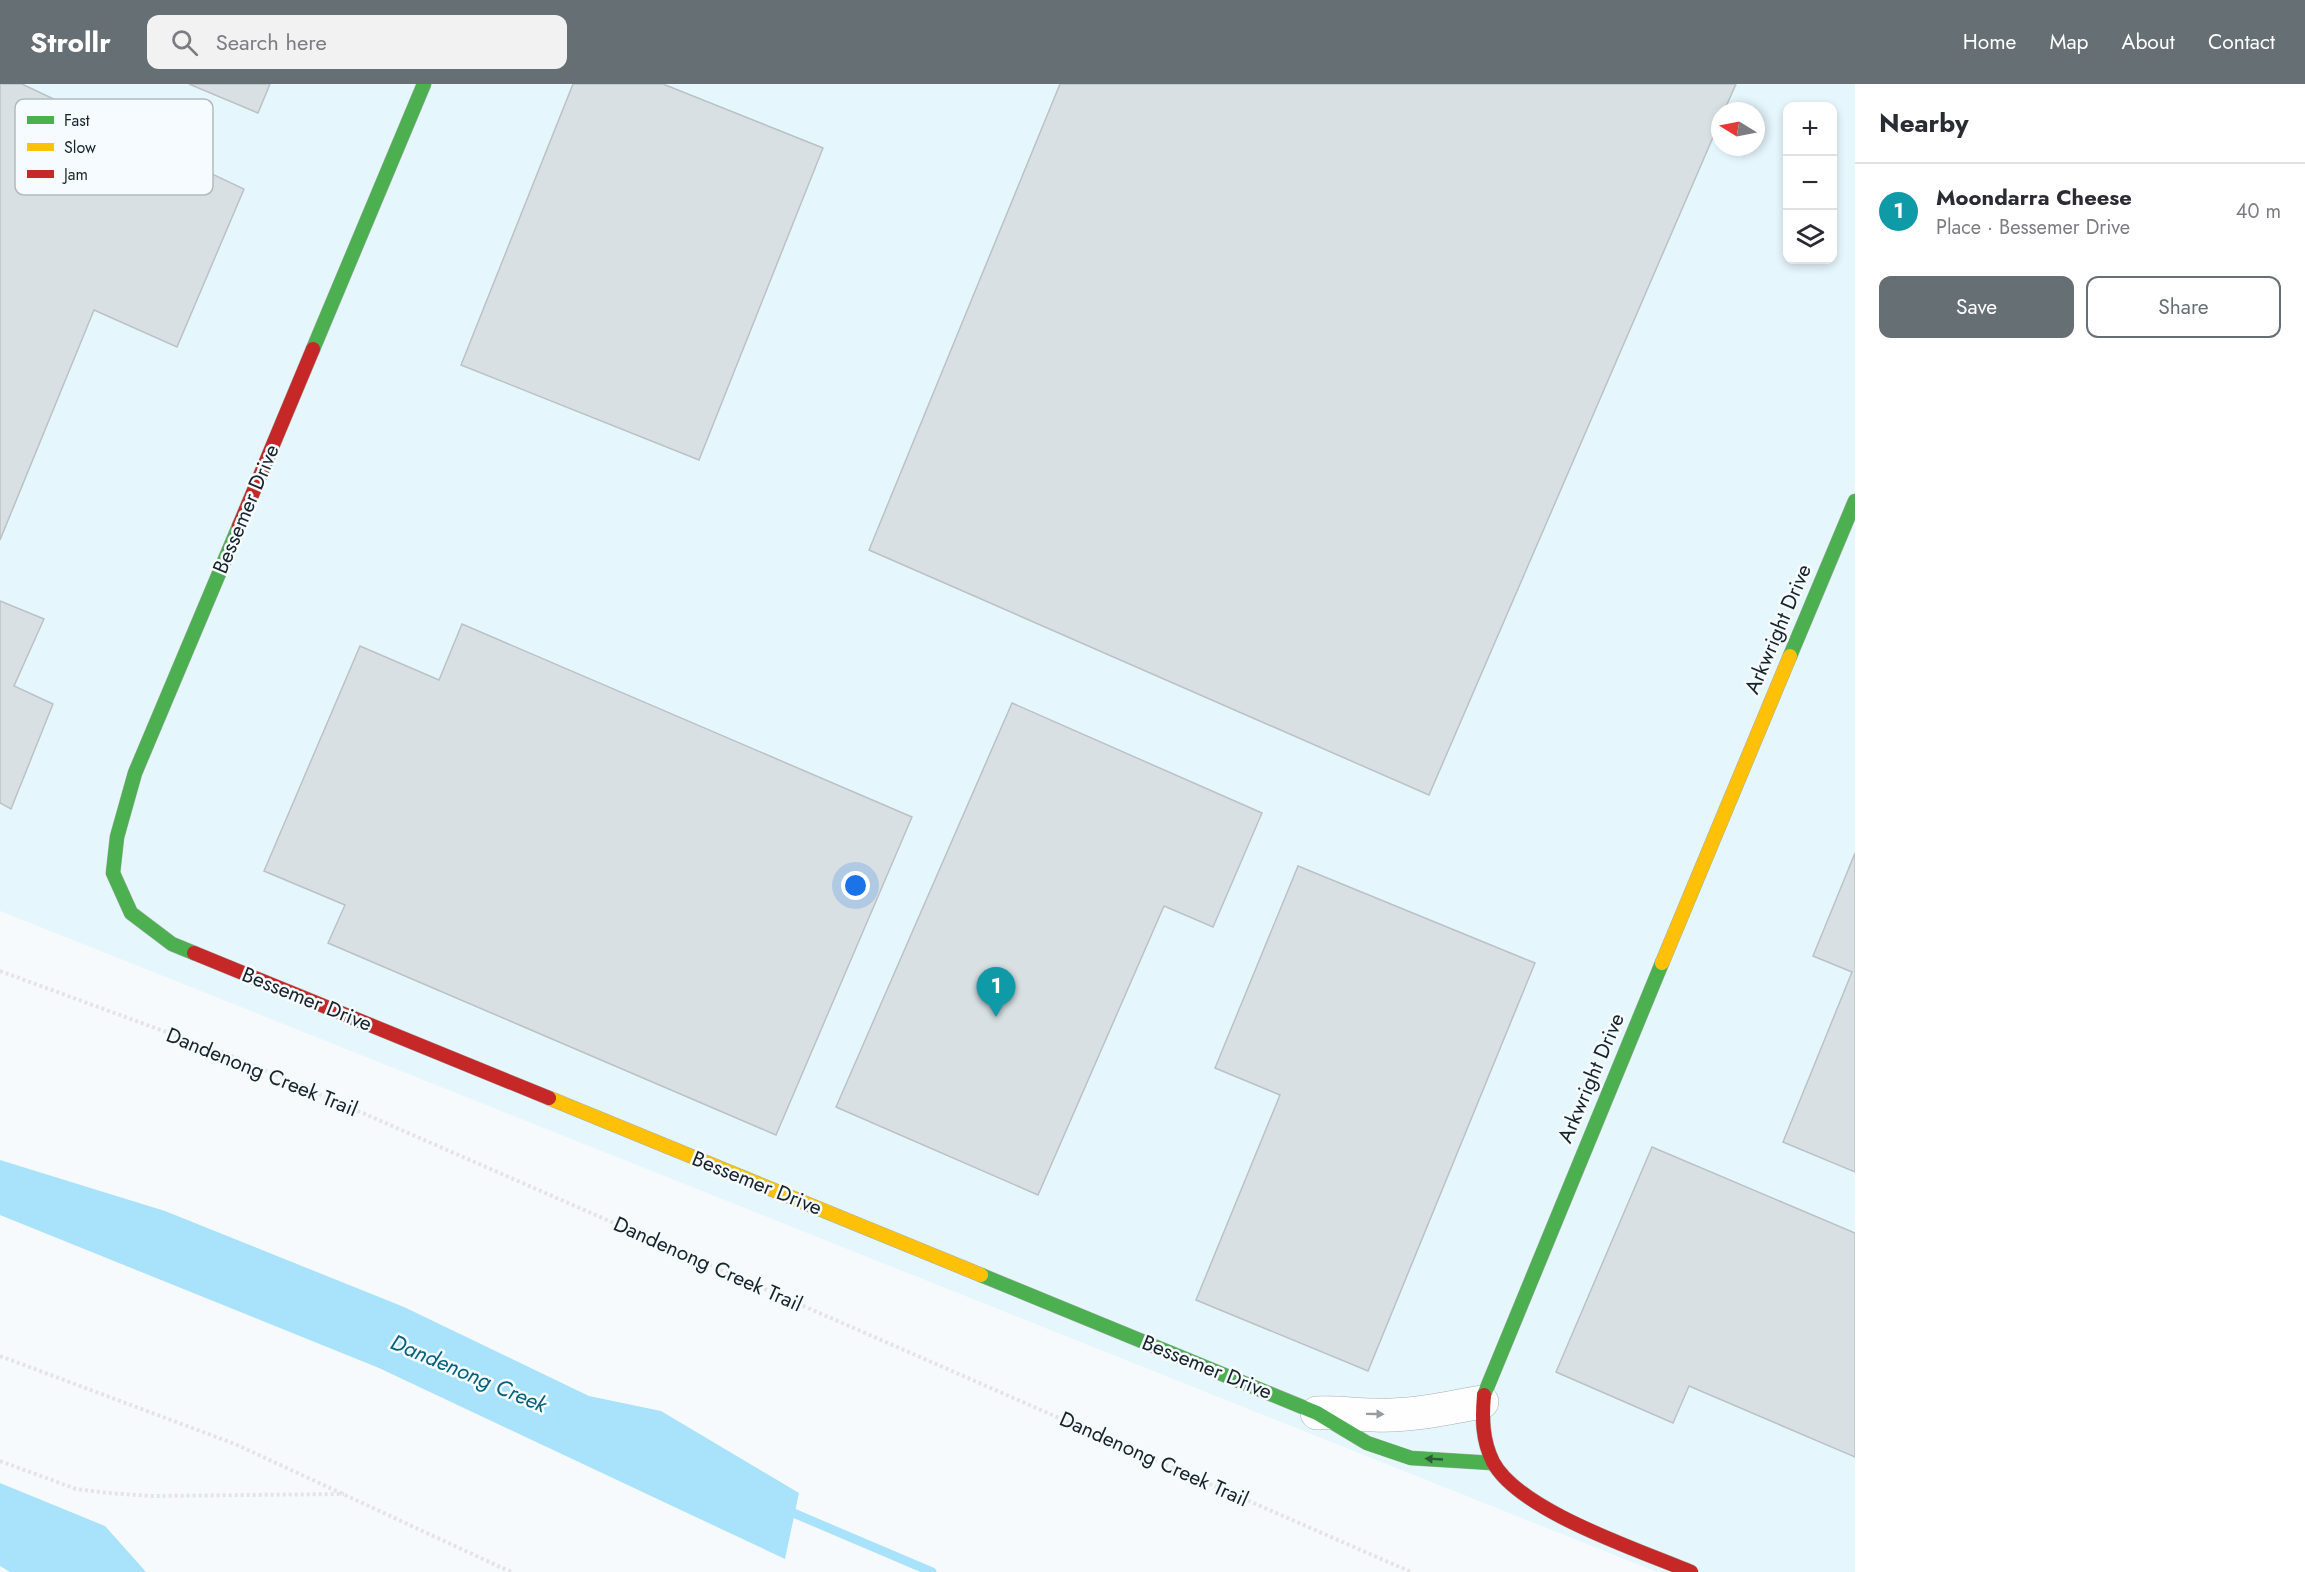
<!DOCTYPE html>
<meta charset="utf-8">
<style>
:root{--surface:#fff;--page:#f2f2f3;--text:#2b2b33;--muted:#7c7c81;--line:#e1e1e2;--accent:#666f74}
body{margin:0;font-family:Jost,sans-serif;background:var(--page);color:var(--text)}
.controls{position:absolute;right:18px;top:18px;display:grid;overflow:hidden;border-radius:12px;box-shadow:0 3px 9px #0003}
.controls button{width:54px;height:54px;display:grid;place-items:center;padding:0;border:0;border-bottom:2px solid var(--line);background:var(--surface);color:var(--text);font:30px sans-serif}
.compass{position:absolute;left:1711px;top:18px;width:54px;height:54px;border-radius:50%;background:var(--surface);box-shadow:0 3px 9px #0003;rotate:280deg}
.you{position:absolute;left:856px;top:802px;width:21px;height:21px;margin:-15px;border:4px solid #fff;border-radius:50%;background:#1a73e8;box-shadow:0 0 0 9px #1a73e833}
.badge{display:grid;place-items:center;width:39px;height:39px;border-radius:50%;background:var(--accent);color:#fff;font-size:20px;font-weight:700}
.pin{position:absolute;translate:-50% -50px;filter:drop-shadow(0 2px 3px #0008)}
.pin::after{content:'';position:absolute;top:32px;width:21px;height:18px;background:inherit;clip-path:polygon(0 0,100% 0,50% 100%)}
.list{margin:0;padding:0;list-style:none}
h2{display:flex;justify-content:space-between;align-items:center;height:78px;margin:0;padding:0 24px;font-size:26px}
h2 small{font-size:20px;font-weight:400;color:var(--muted)}
.list li{display:grid;grid-template-columns:39px 1fr auto;gap:18px;align-items:center;box-sizing:border-box;height:96px;padding:0 24px;border-top:2px solid var(--line)}
.list b{display:block;font-size:22px;white-space:nowrap}
.list p{margin:0;font-size:20px;white-space:nowrap;color:var(--muted)}
.list em{font-size:20px;font-style:normal;color:var(--muted)}
.actions{display:flex;gap:12px;padding:18px 24px}
.actions a{flex:1;padding:14px 0;border:2px solid var(--accent);border-radius:12px;text-align:center;font-size:21px;color:var(--accent)}
.actions .main{background:var(--accent);color:#fff}
.icon{flex:none;width:33px;height:33px;fill:none;stroke:currentColor;stroke-width:2;stroke-linecap:round;stroke-linejoin:round}
.map{position:relative;flex:none;width:1855px;height:1488px;overflow:hidden}
header{display:flex;align-items:center;gap:36px;box-sizing:border-box;height:84px;padding:0 30px;background:var(--accent);color:#fff}
header strong{font-size:28px}
nav{display:flex;gap:33px;margin-inline-start:auto;font-size:21px}
.search{width:420px;height:54px;background:var(--page);display:flex;align-items:center;gap:15px;box-sizing:border-box;padding:0 21px;border-radius:12px;color:var(--muted);font-size:22px}
main{display:flex}
aside{flex:1;background:var(--surface)}
.map>svg:first-child{display:block}
.built{fill:#e6f6fd;fill-rule:evenodd}
.water{fill:#a9e2fb}
.lines{fill:none;stroke-linecap:round;stroke-linejoin:round}
.stream{stroke:#a9e2fb;stroke-width:9}
.building{fill:#d8e0e4;stroke:#bbc2c6;stroke-width:1.5}
.street-casing{stroke:#a7aeb1;stroke-width:34}
.fast-casing{stroke:#a7aeb1;stroke-width:15}
.slow-casing{stroke:#a7aeb1;stroke-width:15}
.jam-casing{stroke:#a7aeb1;stroke-width:15}
.path{stroke:#e3e5e5;stroke-width:4;stroke-dasharray:3 3;stroke-linecap:butt}
.street{stroke:#fefeff;stroke-width:33}
.fast{stroke:#4caf50;stroke-width:14}
.slow{stroke:#ffc107;stroke-width:14}
.jam{stroke:#c62828;stroke-width:14}
.oneway{fill:#969c9f}
.oneway2{fill:#2d5c39}
.labels{text-anchor:middle;dominant-baseline:central;stroke-width:5;stroke-linejoin:round;paint-order:stroke}
.street-label{font-size:21px;fill:#18242a;stroke:#f5fbfe}
.water-label{font-size:22px;font-style:italic;fill:#03617d;stroke:#f5fbfe}
.key{fill:#f5fbfe;stroke:#b3babe;stroke-width:1.5}
.key-label{font-size:16px;fill:#18242a}
</style>
<header>
<strong>Strollr</strong>
<div class="search"><svg class="icon" aria-label="search" viewBox="0 0 24 24"><circle cx="10" cy="10" r="6"/><path d="M15 15l6 6"/></svg>Search here</div>
<nav><a>Home</a><a>Map</a><a>About</a><a>Contact</a></nav>
</header>
<main>
<div class="map">
<svg width="1855" height="1488" viewBox="0 0 1855 1488">
<rect width="100%" height="100%" fill="#f7fafc"/>
<path class="built" d="M 0,0 L 1855,0 L 1855,1488 L 1657,1488 L 0,827 ZM 1788,22 L 1832,22 L 1832,176 L 1788,176 ZM 1720,27 L 1756,27 L 1756,63 L 1720,63 Z"/>
<g class="water">
<polygon points="0,1076 165,1127 404,1223 589,1312 661,1327 799,1409 785,1475 379,1284 0,1131"/>
<polygon points="0,1399 105,1442 146,1488 10,1488 0,1482"/>
</g>
<g class="lines">
<polyline class="stream" points="784,1425 932,1488"/>
</g>
<g class="building">
<polygon points="0,0 22,0 244,105 177,263 94,226 0,456"/>
<polygon points="189,0 270,0 258,29"/>
<polygon points="573,0 663,0 823,64 699,376 461,281"/>
<polygon points="1060,0 1736,0 1724,27 1720,27 1720,37 1429,711 869,466"/>
<polygon points="0,517 44,535 14,602 53,620 11,725 0,719"/>
<polygon points="462,540 912,733 776,1051 328,859 345,821 264,787 360,562 439,596"/>
<polygon points="1012,619 1262,729 1213,843 1164,822 1038,1111 836,1023"/>
<polygon points="1855,769 1855,1088 1783,1058 1852,888 1813,872"/>
<polygon points="1298,782 1535,879 1368,1287 1196,1216 1280,1011 1215,984"/>
<polygon points="1652,1063 1855,1149 1855,1373 1689,1302 1673,1339 1556,1288"/>
</g>
<g class="lines">
<defs>
<path id="street" d="M 1317,1329 C 1337,1328 1355,1331 1374,1331 C 1410,1333 1447,1324 1482,1318"/>
<g id="fast">
<polyline points="313,265 424,0"/>
<polyline points="1790,572 1855,417"/>
<polyline points="194,869 172,860 131,829 113,789 117,753 135,689 239,442"/>
<polyline points="981,1191 1317,1329 1367,1359 1411,1374 1492,1379"/>
<polyline points="1484,1311 1662,879"/>
</g>
<g id="slow">
<polyline points="1662,879 1790,572"/>
<polyline points="549,1014 981,1191"/>
</g>
<g id="jam">
<polyline points="239,442 313,265"/>
<polyline points="194,869 549,1014"/>
<path d="M 1484,1311 C 1482,1334 1482,1356 1493,1378 C 1519,1427 1639,1466 1691,1488"/>
</g>
</defs>
<use href="#street" class="street-casing"/>
<use href="#fast" class="fast-casing"/>
<use href="#slow" class="slow-casing"/>
<use href="#jam" class="jam-casing"/>
<g class="path">
<polyline points="0,887 237,974 1411,1488"/>
<polyline points="0,1272 235,1360 511,1488"/>
<polyline points="0,1377 76,1405 108,1409 152,1412 344,1410"/>
</g>
<use href="#street" class="street"/>
<use href="#fast" class="fast"/>
<use href="#slow" class="slow"/>
<use href="#jam" class="jam"/>
</g>
<defs><path id="oneway-solid" d="M-6-.8H1V-3.2L6.5 0L1 3.2V.8H-6Z" transform="scale(1.5)"/></defs>
<use class="oneway" href="#oneway-solid" transform="translate(1375 1330) rotate(1)"/>
<use class="oneway2" href="#oneway-solid" transform="translate(1434 1375) rotate(-177)"/>
<g class="labels">
<g class="street-label">
<text transform="translate(246 425) rotate(-67)">Bessemer Drive</text>
<text transform="translate(1778 545) rotate(-67)">Arkwright Drive</text>
<text transform="translate(307 915) rotate(22)">Bessemer Drive</text>
<text transform="translate(262 988) rotate(22)">Dandenong Creek Trail</text>
<text transform="translate(1591 994) rotate(-67)">Arkwright Drive</text>
<text transform="translate(757 1099) rotate(22)">Bessemer Drive</text>
<text transform="translate(708 1180) rotate(24)">Dandenong Creek Trail</text>
<text transform="translate(1207 1283) rotate(22)">Bessemer Drive</text>
<text transform="translate(1154 1375) rotate(24)">Dandenong Creek Trail</text>
</g>
<g class="water-label">
<text transform="translate(469 1289) rotate(23)">Dandenong Creek</text>
</g>
</g>
<rect x="15" y="15" width="198" height="96" rx="9" class="key"/>
<rect x="27" y="32" width="27" height="8" fill="#4caf50"/>
<rect x="27" y="59" width="27" height="8" fill="#ffc107"/>
<rect x="27" y="86" width="27" height="8" fill="#c62828"/>
<g class="key-label">
<text x="64" y="42">Fast</text>
<text x="64" y="69">Slow</text>
<text x="64" y="96">Jam</text>
</g>
</svg>
<div class="controls">
<button>+</button>
<button>−</button>
<button><svg class="icon" aria-label="layers" viewBox="0 0 24 24"><path d="M12 4l9 5-9 5-9-5zM3 14l9 5 9-5"/></svg></button>
</div>
<svg class="compass" viewBox="-18 -18 36 36"><path d="M0-13l5 13h-10z" fill="#e53935"/><path d="M0 13l5-13h-10z" fill="#7c7c81"/></svg>
<div class="you"></div>
<div class="pin badge" style="left:996px;top:933px;background:#0f9aa8">1</div>
</div>
<aside>
<h2>Nearby<small></small></h2>
<ul class="list">
<li><span class="badge" style="background:#0f9aa8">1</span><div><b>Moondarra Cheese</b><p>Place · Bessemer Drive</p></div><em>40 m</em></li>
</ul>
<div class="actions"><a class="main">Save</a><a>Share</a></div>
</aside>
</main>
